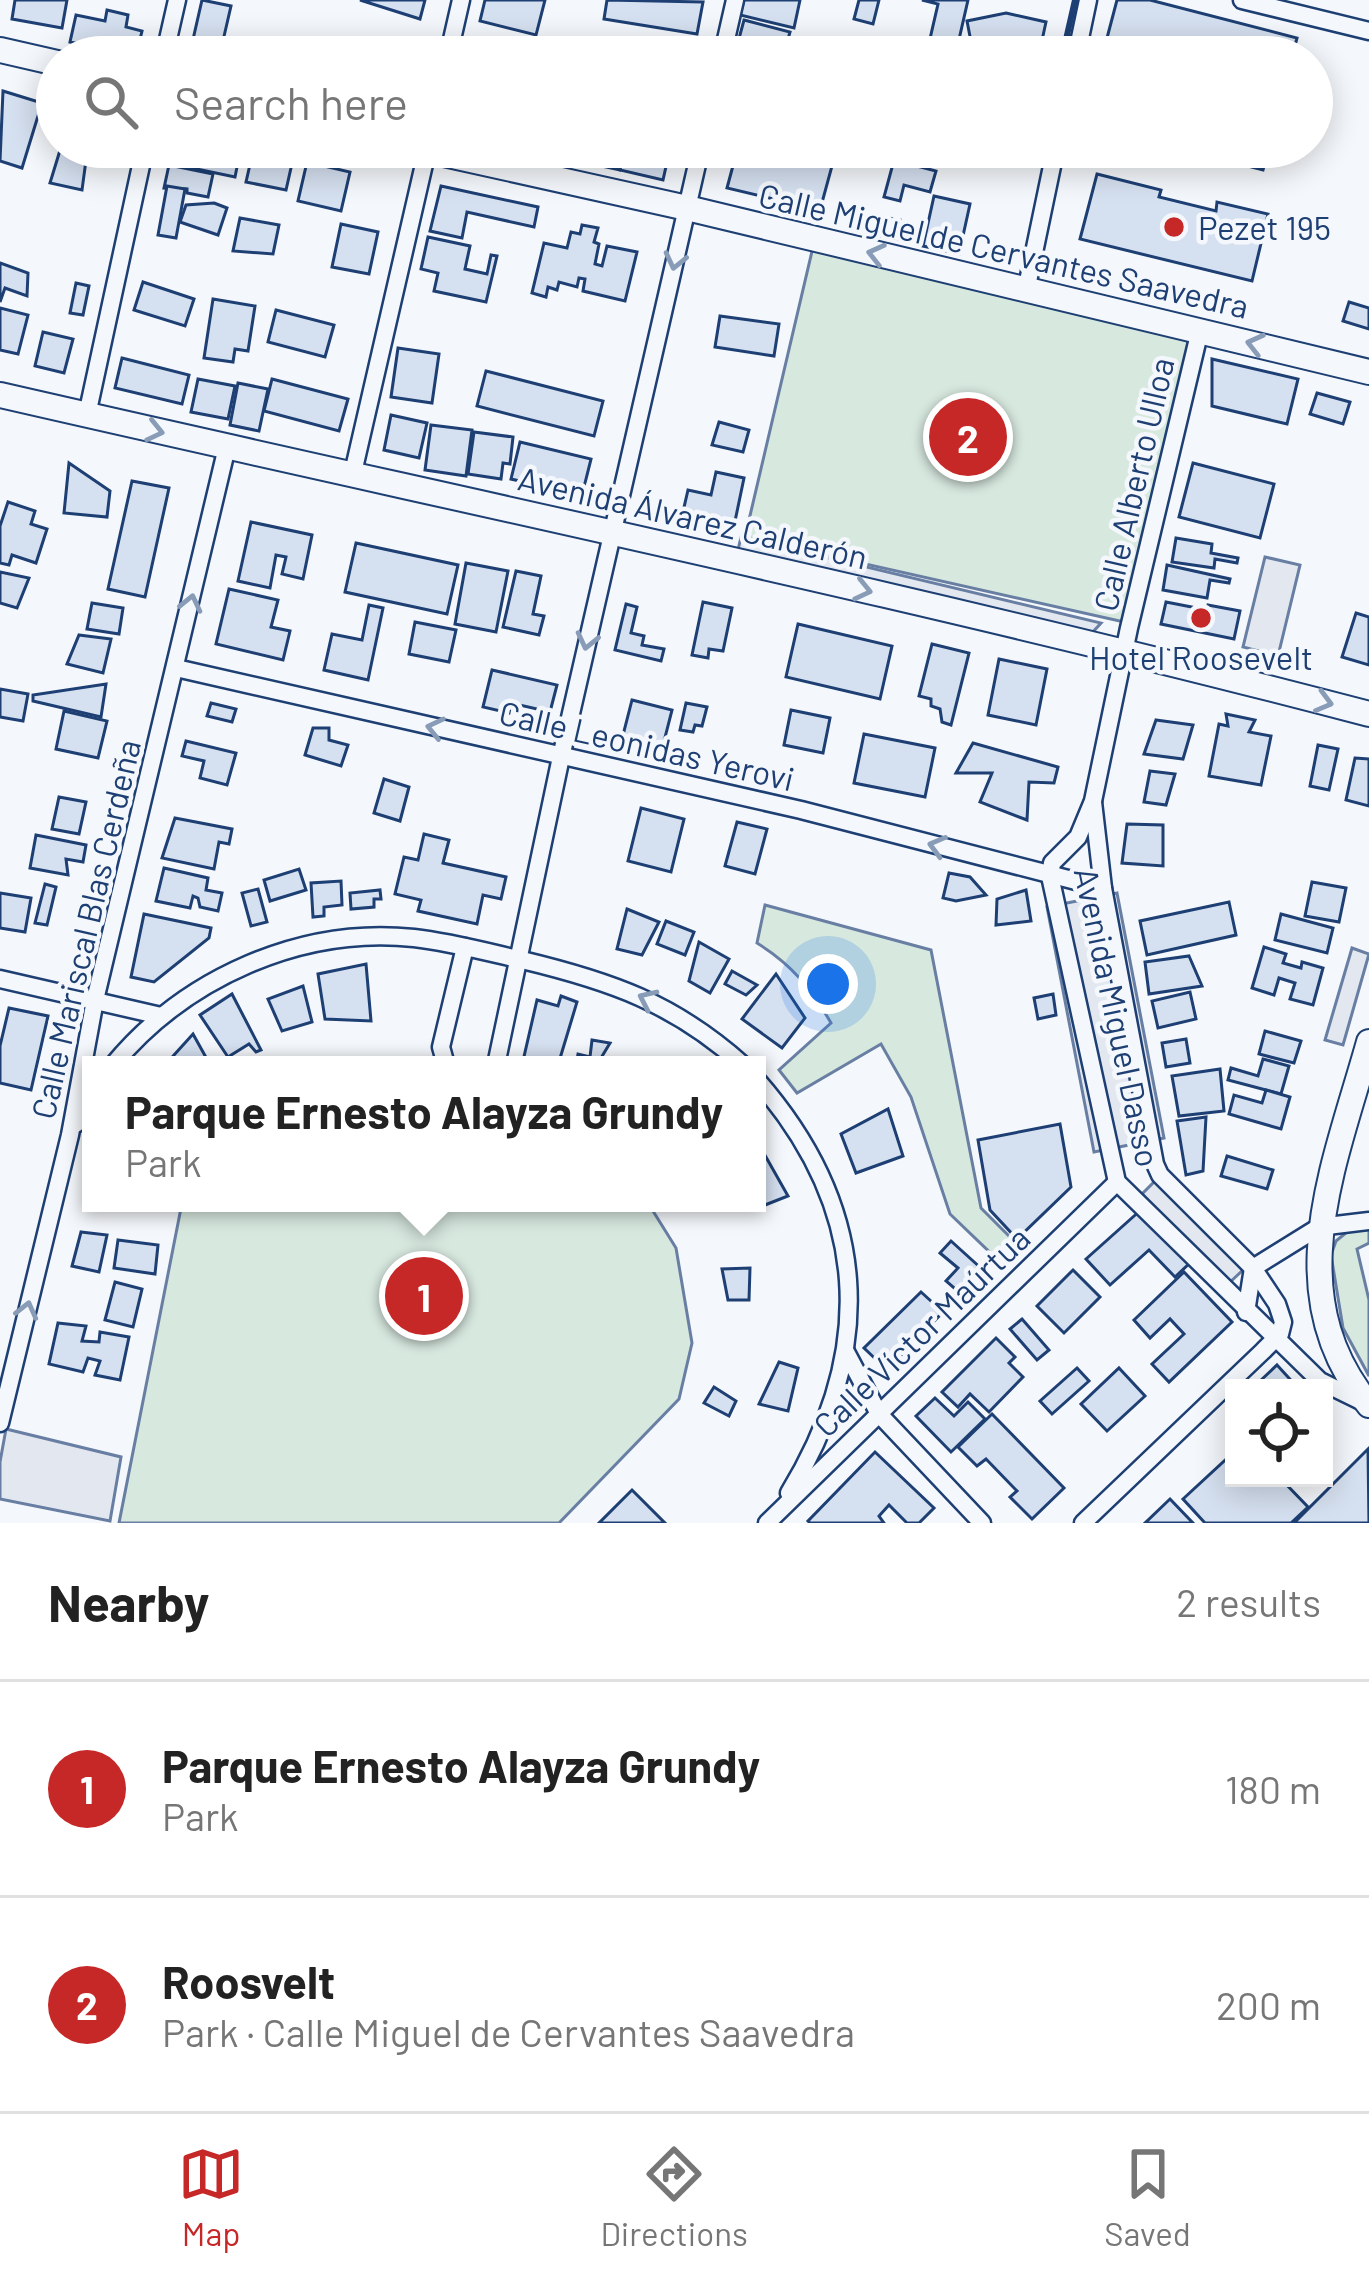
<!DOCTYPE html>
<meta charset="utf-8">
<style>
:root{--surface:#fff;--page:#f2f2f2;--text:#222;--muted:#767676;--line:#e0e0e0;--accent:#c62828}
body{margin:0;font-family:Barlow,sans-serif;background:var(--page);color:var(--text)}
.controls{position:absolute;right:36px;bottom:36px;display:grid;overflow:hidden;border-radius:0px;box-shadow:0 6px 30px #0003}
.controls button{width:108px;height:108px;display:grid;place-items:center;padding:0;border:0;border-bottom:3px solid var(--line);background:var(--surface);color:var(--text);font:60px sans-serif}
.you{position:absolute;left:828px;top:984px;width:42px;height:42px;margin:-30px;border:9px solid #fff;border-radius:50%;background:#1a73e8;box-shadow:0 0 0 18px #1a73e833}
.badge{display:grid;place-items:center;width:78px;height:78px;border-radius:50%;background:var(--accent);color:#fff;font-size:39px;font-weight:700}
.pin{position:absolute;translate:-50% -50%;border:6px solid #fff;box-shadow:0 3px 12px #0006}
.popup{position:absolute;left:82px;top:1056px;width:684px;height:156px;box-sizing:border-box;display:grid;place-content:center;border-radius:0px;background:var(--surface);filter:drop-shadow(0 3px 9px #0005);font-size:39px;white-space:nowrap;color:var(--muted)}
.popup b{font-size:45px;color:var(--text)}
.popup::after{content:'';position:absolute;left:50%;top:100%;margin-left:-24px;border:24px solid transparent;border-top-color:var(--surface)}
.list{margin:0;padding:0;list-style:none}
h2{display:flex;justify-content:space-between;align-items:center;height:156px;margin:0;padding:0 48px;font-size:51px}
h2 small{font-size:39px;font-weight:400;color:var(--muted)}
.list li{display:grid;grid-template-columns:78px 1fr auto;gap:36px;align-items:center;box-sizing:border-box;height:216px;padding:0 48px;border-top:3px solid var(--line)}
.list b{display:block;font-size:45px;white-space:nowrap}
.list p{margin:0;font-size:39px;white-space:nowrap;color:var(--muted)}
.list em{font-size:39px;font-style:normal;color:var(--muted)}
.icon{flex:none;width:66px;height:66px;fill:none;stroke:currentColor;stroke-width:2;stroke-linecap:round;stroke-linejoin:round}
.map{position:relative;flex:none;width:1369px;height:1523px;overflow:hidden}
.search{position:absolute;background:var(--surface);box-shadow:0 6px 30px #0003;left:36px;right:36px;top:36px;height:132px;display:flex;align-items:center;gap:30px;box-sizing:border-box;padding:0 42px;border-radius:66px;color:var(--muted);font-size:45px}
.sheet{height:588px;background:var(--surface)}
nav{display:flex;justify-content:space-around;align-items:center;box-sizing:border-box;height:168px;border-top:3px solid var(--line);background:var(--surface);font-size:33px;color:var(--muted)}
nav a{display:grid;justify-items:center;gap:6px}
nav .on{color:var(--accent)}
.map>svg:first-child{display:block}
.green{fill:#d7e8df;stroke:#687fa3;stroke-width:3}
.parking{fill:#e3e8f0;stroke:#687fa3;stroke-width:3}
.building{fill:#d5e0f0;stroke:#1d3f73;stroke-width:3}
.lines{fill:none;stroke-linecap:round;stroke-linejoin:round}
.street-casing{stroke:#1d3f73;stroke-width:21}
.secondary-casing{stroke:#1d3f73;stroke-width:28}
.street{stroke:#f4f7fb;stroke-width:16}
.secondary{stroke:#f4f7fb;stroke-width:24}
.wall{stroke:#1d3f73;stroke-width:6}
.oneway{stroke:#889bb7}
.poi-dot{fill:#c62828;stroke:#f4f7fb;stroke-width:4.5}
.labels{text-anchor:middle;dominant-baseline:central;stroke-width:9;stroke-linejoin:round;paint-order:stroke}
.poi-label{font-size:33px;fill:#1d3f73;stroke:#f4f7fb;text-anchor:start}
.street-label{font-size:33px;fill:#1d3f73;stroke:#f4f7fb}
</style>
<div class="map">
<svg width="1369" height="1523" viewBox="0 0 1369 1523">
<rect width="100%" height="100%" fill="#f4f7fb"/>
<g class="green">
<polygon points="813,247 1191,336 1124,622 745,537"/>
<path d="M 765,905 L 931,950 L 981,1208 L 1016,1243 L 999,1261 L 950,1214 L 911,1097 L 881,1044 L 797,1093 L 779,1070 L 831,1023 C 811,988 791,964 757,943 Z"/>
<polygon points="182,1203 648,1203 676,1248 692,1343 679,1399 559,1523 119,1523"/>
<polygon points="1369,1228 1369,1243 1357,1249 1369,1300 1369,1376 1343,1328 1331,1255 1336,1241 1347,1232"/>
</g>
<g class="parking">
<polygon points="741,537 1101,623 1091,634 738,550"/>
<polygon points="1265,557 1300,565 1278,656 1243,647"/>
<polygon points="1117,893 1164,1138 1094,1152 1047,907"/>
<polygon points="1352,948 1369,954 1343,1045 1325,1040"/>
<polygon points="1157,1179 1243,1270 1227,1285 1142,1194"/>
<polygon points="6,1429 121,1457 110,1521 0,1499 0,1462"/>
</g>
<g class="building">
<polygon points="15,0 67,0 62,28 12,19"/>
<polygon points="202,0 231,6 222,45 277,57 189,57"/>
<polygon points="360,0 425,0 420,19"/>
<polygon points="485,0 545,0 536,35 480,21"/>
<polygon points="607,0 703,2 697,34 604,19"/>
<polygon points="744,0 800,0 794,28 740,15"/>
<polygon points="859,0 879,0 873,24 854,19"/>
<polygon points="922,0 968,0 955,57 926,56 938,4"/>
<polygon points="1117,0 1150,0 1297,38 1292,57 1102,57"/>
<polygon points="107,10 128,15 126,27 142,31 136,56 70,42 76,15 105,21"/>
<polygon points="1006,13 1046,22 1041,45 974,57 967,21"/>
<polygon points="744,20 790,32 783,57 734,57"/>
<polygon points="3,91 42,103 22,168 0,161"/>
<polygon points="61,147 87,153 82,190 50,183"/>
<polygon points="172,147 241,147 235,177 168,163"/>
<polygon points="254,147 295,150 286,190 246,182"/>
<polygon points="591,147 625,147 620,170 588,163"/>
<polygon points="738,147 832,166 820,210 727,188"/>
<polygon points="1197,147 1269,147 1263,170 1196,153"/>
<polygon points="624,152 667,162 663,180 620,170"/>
<polygon points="894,160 936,171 930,192 904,185 900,201 884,197"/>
<polygon points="307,162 350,172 341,211 298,201"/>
<polygon points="169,165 213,174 208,197 187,193 187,189 164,188"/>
<polygon points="1097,174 1161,190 1159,197 1216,211 1217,202 1268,214 1252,281 1080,239"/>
<polygon points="167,186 185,189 176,238 158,235"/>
<polygon points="441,186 538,207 534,227 467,212 462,238 430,231"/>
<polygon points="934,196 970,204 959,254 923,246"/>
<polygon points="214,203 227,208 218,235 180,222 186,205"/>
<polygon points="872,215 900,220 897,239 868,234"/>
<polygon points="240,218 279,225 273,254 233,251"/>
<polygon points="341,224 378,232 369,274 332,267"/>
<polygon points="582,225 598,228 594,242 599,244 595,264 602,266 607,246 637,252 625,301 583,291 585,279 579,278 577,287 559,282 557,290 548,287 546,297 532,293 544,243 567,248 571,232 580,234"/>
<polygon points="428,237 470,246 465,269 487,274 491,255 497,256 486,302 434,291 438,273 421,269"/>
<polygon points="0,263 28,273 27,296 5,288 0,302"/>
<polygon points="143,282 194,299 185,326 134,310"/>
<polygon points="76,283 89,286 83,315 70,313"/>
<polygon points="213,299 255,306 248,351 235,349 233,362 204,358"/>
<polygon points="1349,302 1369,308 1369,329 1343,321"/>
<polygon points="0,308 28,315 18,354 0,350"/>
<polygon points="276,310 334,325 325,357 268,342"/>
<polygon points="720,316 779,324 774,356 715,347"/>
<polygon points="43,332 73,339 64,373 35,366"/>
<polygon points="398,348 439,354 432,403 391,397"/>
<polygon points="122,358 189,375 182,404 115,388"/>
<polygon points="1212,359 1298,379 1287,424 1212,406"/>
<polygon points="486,371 603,401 594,436 477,406"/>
<polygon points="198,379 235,386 228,419 191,412"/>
<polygon points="272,379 348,399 339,431 264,411"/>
<polygon points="238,383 268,389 259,431 230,425"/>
<polygon points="1317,393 1350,402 1343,424 1310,414"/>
<polygon points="391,415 427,423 419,458 384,450"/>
<polygon points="719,422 749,430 743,452 712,445"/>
<polygon points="431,425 472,430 466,476 425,470"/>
<polygon points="474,432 513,437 510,464 503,463 501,479 468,474"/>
<polygon points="520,442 591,459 582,495 511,479"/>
<polygon points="69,463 110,491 107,517 64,513"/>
<polygon points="1193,463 1274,484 1260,538 1179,517"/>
<polygon points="716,472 744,478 734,526 682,516 688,490 711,495"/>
<polygon points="132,481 169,488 145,597 108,589"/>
<polygon points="8,502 35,511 31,524 47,529 36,563 12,555 9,565 0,563 0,526"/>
<polygon points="251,522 312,535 303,579 282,574 286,557 276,555 270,588 238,581"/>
<polygon points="1176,538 1212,544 1211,553 1238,558 1237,563 1215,559 1214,568 1172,562"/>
<polygon points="356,543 458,565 447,614 345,592"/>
<polygon points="466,563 508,571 496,632 455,624"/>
<polygon points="1167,565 1230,579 1229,583 1210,580 1207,598 1163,590"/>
<polygon points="516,571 541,576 533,614 544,616 539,635 503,627"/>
<polygon points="0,572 29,578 17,608 0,603"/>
<polygon points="229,589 278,600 271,627 290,631 283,660 216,644"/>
<polygon points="703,602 732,608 723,651 709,649 708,658 692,655"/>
<polygon points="1166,602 1207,610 1208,605 1240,611 1234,639 1161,624"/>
<polygon points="92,603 123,608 119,634 87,629"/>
<polygon points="626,604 637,607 631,633 644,636 642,645 664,649 661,661 615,650"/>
<polygon points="369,605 383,608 368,680 324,670 332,634 362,640"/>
<polygon points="1356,613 1369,617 1369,665 1342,657"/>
<polygon points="415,622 456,630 449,662 409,654"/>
<polygon points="798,624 892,646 880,699 786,677"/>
<polygon points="79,635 111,639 103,673 67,664"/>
<polygon points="932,644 969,653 951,725 942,722 940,709 931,706 931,699 919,696"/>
<polygon points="999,659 1047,669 1036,725 988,715"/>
<polygon points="492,670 557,685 550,712 511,703 509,713 483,707"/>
<polygon points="106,684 101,717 33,701 33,695"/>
<polygon points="0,689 28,694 23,721 0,717"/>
<polygon points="632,700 672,710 661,753 621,743"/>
<polygon points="211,703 236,709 232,722 207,716"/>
<polygon points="686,703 707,707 702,726 695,725 693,732 680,730"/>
<polygon points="791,710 830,718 823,753 784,745"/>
<polygon points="64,711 107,721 98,758 56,749"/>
<polygon points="1226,714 1255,720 1249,732 1271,736 1261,785 1209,776 1219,724 1228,726"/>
<polygon points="1156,720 1193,725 1183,759 1144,754"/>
<polygon points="313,728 329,728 329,740 348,745 341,766 305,755"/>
<polygon points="864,734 935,748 925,797 854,783"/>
<polygon points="186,741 236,753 227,785 200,778 204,761 182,756"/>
<polygon points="973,743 1058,767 1054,783 1029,782 1027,820 980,802 992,773 956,773"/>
<polygon points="1318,745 1338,749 1329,790 1310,786"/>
<polygon points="1355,758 1369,759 1369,806 1346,800"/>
<polygon points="1150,771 1175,774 1166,805 1144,802"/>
<polygon points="384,779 409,787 400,821 374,813"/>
<polygon points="59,797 86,802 79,834 52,829"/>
<polygon points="641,808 684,819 671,872 628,861"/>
<polygon points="175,818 232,829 229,844 219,842 214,869 162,858"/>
<polygon points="737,822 767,829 755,874 725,866"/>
<polygon points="1127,824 1163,825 1163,866 1122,863"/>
<polygon points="424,834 449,840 443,863 506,877 501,899 483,895 477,924 418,911 421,900 395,894 404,857 418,860"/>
<polygon points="36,835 86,845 83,862 66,859 68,875 30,868"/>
<polygon points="164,868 208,878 206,890 222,893 218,911 200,907 198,898 193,896 190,908 156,901"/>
<polygon points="299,869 306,890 270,901 264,880"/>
<polygon points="949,873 970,877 986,895 956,901 943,898"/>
<polygon points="341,881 342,905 324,907 324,916 313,917 311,883"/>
<polygon points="1312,882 1346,888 1339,922 1305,916"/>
<polygon points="45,884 56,887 47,925 35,923"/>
<polygon points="258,889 267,922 251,926 242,893"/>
<polygon points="380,890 381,899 374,899 374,907 351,909 350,893"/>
<polygon points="1026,890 1031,921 996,925 997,899"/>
<polygon points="0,893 31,898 25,932 0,928"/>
<polygon points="1229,902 1236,935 1147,955 1140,921"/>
<polygon points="627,909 659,922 642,955 617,949"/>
<polygon points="144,914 211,928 209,938 154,982 131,977"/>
<polygon points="1281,914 1333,928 1327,953 1275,940"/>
<polygon points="666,921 694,932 685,955 657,944"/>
<polygon points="699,942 729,959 710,993 689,981"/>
<polygon points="1264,947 1286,954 1283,963 1301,968 1302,962 1323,968 1313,1005 1290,999 1295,983 1279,978 1274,995 1252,988"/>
<polygon points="1189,956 1202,986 1149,994 1145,962"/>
<polygon points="366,964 371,1021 325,1019 318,974"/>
<polygon points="732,971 757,985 746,995 725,984"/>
<polygon points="776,974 805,1018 782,1048 742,1019"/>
<polygon points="303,986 312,1022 282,1031 268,999"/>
<polygon points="1190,992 1196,1019 1158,1028 1152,1001"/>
<polygon points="232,994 261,1050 256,1052 249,1044 228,1057 200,1015"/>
<polygon points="1053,994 1056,1015 1038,1019 1034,998"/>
<polygon points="561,996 577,1002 558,1065 523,1061 537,1000 558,1006"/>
<polygon points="9,1008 48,1016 31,1090 0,1083 0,1046"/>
<polygon points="1265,1031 1301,1041 1294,1063 1259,1054"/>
<polygon points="193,1034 208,1061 204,1065 165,1065"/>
<polygon points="1186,1039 1190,1063 1166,1067 1162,1043"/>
<polygon points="592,1040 610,1043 601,1058 612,1065 576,1065 578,1054 590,1057"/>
<polygon points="1263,1059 1289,1066 1281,1094 1228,1080 1231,1068 1258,1076"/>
<polygon points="1220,1069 1224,1111 1179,1116 1172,1076"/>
<polygon points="1266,1090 1290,1097 1281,1129 1229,1114 1234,1095 1262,1103"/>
<polygon points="888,1109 903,1156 856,1173 841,1134"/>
<polygon points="1206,1117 1203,1171 1186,1175 1177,1121"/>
<polygon points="1060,1124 1071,1187 1017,1239 990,1210 978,1140"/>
<polygon points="762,1150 788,1196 765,1205 757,1190 757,1154"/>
<polygon points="1227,1156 1273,1170 1267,1189 1221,1176"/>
<polygon points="1143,1208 1192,1261 1175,1277 1149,1250 1110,1285 1086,1259"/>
<polygon points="81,1232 107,1235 99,1272 72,1266"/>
<polygon points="118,1240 158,1245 155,1274 114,1268"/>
<polygon points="951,1241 983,1270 961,1294 946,1281 958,1268 940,1253"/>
<polygon points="750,1268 749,1300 728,1300 722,1269"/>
<polygon points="1073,1270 1100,1297 1064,1333 1037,1306"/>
<polygon points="1184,1272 1232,1322 1169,1382 1152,1364 1184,1334 1170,1319 1150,1338 1134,1320"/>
<polygon points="115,1282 142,1289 133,1327 105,1320"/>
<polygon points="921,1292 943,1312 887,1370 864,1348"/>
<polygon points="1022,1319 1049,1350 1037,1360 1010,1329"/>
<polygon points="58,1323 86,1326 82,1341 99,1342 100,1332 129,1337 120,1380 95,1375 100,1361 88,1358 83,1372 49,1364"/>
<polygon points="996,1338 1015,1357 1009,1363 1023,1377 989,1412 970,1394 958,1407 942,1392"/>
<polygon points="779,1362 798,1368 788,1411 759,1404"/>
<polygon points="1277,1365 1298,1388 1265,1388 1259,1382"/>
<polygon points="1077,1368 1089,1381 1052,1414 1040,1401"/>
<polygon points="1119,1368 1145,1396 1107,1431 1081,1404"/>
<polygon points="714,1387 736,1401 729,1416 704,1403"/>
<polygon points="935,1398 954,1416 968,1402 985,1419 951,1452 916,1416"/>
<polygon points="992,1414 1064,1488 1032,1519 1010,1497 1017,1491 986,1459 977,1466 958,1447"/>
<polygon points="1368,1449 1369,1523 1294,1523"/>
<polygon points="875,1452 934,1508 919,1523 907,1523 889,1505 879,1516 884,1523 810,1523 808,1521"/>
<polygon points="1234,1452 1234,1478 1280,1478 1308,1507 1291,1523 1205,1523 1183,1499"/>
<polygon points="632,1490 665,1523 599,1523"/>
<polygon points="1170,1499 1193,1523 1145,1523"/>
</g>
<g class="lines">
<defs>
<g id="street">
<polyline points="1242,0 1369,31"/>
<polyline points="164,57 177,0"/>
<polyline points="448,57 461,0"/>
<polyline points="722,57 735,0"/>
<polyline points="1076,57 1088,0"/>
<polyline points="1026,291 1056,147"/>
<polyline points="1200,330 1129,628 1093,801 1078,837 1052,863 1050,876 1117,1182 1320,1381 1367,1404"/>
<polyline points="87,415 145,147"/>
<polyline points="352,477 428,147"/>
<polyline points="176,668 801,810 1103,888"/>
<polyline points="0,979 161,1016"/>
<path d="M 113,1065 C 185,978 301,926 414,938 C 450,942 487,952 522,960 C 610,981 674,1003 743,1065"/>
<polyline points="446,1065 441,1047 465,947"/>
<polyline points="496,1065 561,757 701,147"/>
<path d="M 757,1080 C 869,1208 877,1348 789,1493"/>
<polyline points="76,1124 91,1098"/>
<polyline points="1246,1312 1253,1268 1319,1227 1369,1221"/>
<polyline points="846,1352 879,1414 982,1523"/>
<polyline points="0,1423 70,1135 95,1000 227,447"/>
<polyline points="767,1523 1117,1182"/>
<polyline points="1083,1523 1263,1351 1280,1334 1283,1322 1277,1304 1253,1268 1160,1175 1155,1164 1103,888 1093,802"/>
</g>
<g id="secondary">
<polyline points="0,50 57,63"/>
<polyline points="412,147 687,208 1369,372"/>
<path d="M 0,395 C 457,500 916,595 1369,714"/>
<path d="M 1369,1042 C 1335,1164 1277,1294 1369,1405"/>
</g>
</defs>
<use href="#street" class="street-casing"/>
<use href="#secondary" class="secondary-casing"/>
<use href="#street" class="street"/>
<use href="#secondary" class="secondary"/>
<polyline class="wall" points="1062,57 1075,0"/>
</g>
<defs><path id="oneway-chevron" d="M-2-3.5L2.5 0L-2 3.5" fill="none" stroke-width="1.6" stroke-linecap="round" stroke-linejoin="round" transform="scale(3)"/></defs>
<g class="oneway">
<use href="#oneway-chevron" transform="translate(876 254) rotate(-166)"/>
<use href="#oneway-chevron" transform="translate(675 261) rotate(103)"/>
<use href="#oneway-chevron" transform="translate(1255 344) rotate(-166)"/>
<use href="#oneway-chevron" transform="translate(155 431) rotate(13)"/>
<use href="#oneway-chevron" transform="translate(863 590) rotate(13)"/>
<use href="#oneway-chevron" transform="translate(191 603) rotate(-77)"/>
<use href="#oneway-chevron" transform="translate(587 641) rotate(103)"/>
<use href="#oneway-chevron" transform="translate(1324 702) rotate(15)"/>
<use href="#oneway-chevron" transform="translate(435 728) rotate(-167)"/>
<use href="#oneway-chevron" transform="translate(937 846) rotate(-165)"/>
<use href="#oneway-chevron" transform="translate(647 999) rotate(-155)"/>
<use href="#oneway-chevron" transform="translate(27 1310) rotate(-76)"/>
</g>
<g class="poi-dot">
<circle cx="1174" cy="227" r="12"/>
<circle cx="1201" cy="618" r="12"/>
</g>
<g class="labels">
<g class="poi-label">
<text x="1198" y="227">Pezet 195</text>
<text x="1201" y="657" text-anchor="middle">Hotel Roosevelt</text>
</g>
<g class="street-label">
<text transform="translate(1004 250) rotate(13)">Calle Miguel de Cervantes Saavedra</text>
<text transform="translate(1133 484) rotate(-77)">Calle Alberto Ulloa</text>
<text transform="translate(693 517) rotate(13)">Avenida Álvarez Calderón</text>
<text transform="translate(647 745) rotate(13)">Calle Leonidas Yerovi</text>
<text transform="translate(85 929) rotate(-77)">Calle Mariscal Blas Cerdeña</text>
<text transform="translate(1118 1017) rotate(78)">Avenida Miguel Dasso</text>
<text transform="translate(921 1331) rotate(-44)">Calle Víctor Maúrtua</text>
</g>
</g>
</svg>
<div class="controls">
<button><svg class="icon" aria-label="locate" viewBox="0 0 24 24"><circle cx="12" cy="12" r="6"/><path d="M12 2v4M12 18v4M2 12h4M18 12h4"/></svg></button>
</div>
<div class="you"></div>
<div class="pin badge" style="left:424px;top:1296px">1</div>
<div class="popup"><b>Parque Ernesto Alayza Grundy</b>Park</div>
<div class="pin badge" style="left:968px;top:437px">2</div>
<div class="search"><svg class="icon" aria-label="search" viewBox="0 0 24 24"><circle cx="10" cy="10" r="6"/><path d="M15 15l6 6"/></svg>Search here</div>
</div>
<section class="sheet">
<h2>Nearby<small>2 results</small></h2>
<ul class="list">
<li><span class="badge">1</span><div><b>Parque Ernesto Alayza Grundy</b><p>Park</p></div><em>180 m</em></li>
<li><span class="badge">2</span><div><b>Roosvelt</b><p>Park · Calle Miguel de Cervantes Saavedra</p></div><em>200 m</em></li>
</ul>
</section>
<nav>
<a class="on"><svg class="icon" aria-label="map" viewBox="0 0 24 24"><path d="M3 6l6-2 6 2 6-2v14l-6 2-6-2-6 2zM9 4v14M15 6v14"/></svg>Map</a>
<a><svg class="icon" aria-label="directions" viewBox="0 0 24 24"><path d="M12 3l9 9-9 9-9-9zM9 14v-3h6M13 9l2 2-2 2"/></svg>Directions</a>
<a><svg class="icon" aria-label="saved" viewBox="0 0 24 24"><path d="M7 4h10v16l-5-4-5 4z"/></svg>Saved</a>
</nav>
